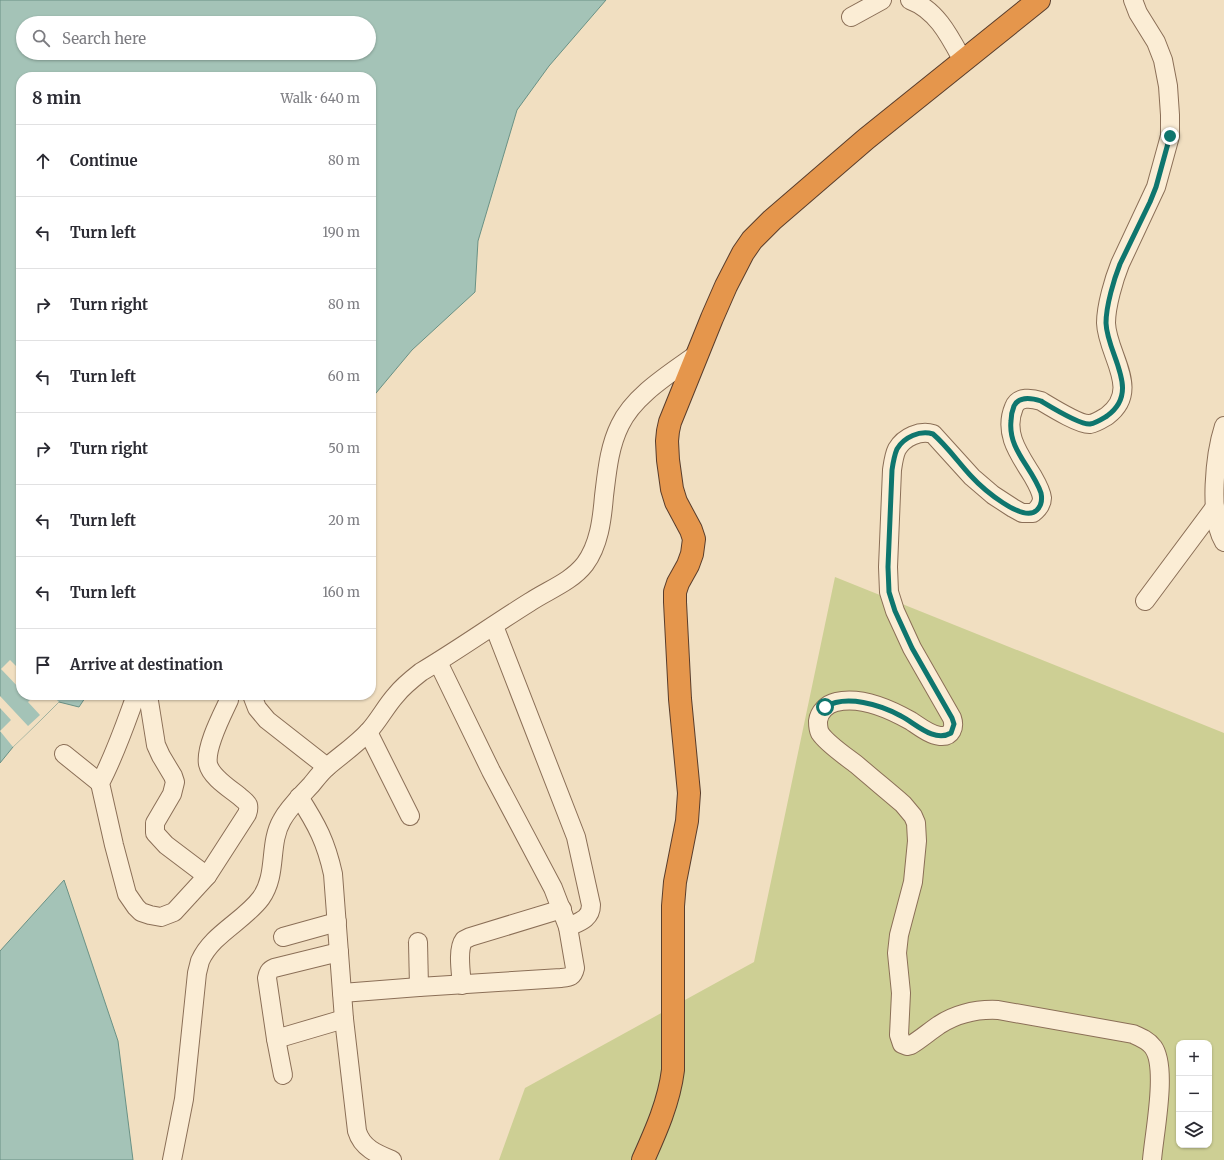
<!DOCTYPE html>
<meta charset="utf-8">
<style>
:root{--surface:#fff;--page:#f7f7f7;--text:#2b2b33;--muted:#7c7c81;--line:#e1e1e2}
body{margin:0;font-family:Merriweather,serif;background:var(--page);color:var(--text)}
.controls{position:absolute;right:12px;bottom:12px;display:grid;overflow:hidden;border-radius:8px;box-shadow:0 1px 3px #0004}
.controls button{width:36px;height:36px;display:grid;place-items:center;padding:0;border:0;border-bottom:1px solid var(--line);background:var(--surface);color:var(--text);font:20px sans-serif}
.stop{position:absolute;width:12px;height:12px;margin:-9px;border:3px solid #0f766e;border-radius:50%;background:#fff}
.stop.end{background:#0f766e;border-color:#fff;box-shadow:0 1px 4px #0008}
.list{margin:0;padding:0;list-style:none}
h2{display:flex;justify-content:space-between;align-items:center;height:52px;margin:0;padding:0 16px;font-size:17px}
h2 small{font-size:13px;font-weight:400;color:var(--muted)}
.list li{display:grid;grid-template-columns:26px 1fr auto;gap:12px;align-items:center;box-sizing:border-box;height:72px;padding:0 16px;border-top:1px solid var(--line)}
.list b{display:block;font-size:15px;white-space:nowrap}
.list em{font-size:13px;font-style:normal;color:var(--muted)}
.icon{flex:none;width:22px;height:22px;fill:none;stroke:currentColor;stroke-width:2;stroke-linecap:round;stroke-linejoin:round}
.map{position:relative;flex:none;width:1224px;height:1160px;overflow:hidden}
.search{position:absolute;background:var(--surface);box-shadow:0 1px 3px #0004;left:16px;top:16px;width:360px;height:44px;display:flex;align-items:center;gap:10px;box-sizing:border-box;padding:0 14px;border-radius:22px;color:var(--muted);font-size:15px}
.panel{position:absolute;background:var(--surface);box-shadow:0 1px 3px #0004;left:16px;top:72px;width:360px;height:628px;border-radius:16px}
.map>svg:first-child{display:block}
.green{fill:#cdcf94;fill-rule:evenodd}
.water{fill:#a4c3b7;stroke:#6a9185;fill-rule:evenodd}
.pier{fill:#f1dfc1}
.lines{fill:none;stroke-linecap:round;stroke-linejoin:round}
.minor-casing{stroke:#8b6f57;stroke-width:20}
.highway-casing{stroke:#593d2c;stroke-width:24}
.minor{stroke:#fbedd5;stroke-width:18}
.highway{stroke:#e5964c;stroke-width:22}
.route{stroke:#0f766e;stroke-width:5}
</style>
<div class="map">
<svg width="1224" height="1160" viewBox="0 0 1224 1160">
<rect width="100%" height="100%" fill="#f1dfc1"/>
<path class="green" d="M 835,577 L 1224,733 L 1224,1160 L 499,1160 L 525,1088 L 754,962 ZM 1179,1043 L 1209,1043 L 1209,1145 L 1179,1145 Z"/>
<g class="water">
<path d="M 0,0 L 606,0 L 549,66 L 517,110 L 478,241 L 475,292 L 412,350 L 371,399 L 371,77 L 21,77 L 21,695 L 87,695 L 79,707 L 59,702 L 13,747 L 0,763 ZM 23,23 L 369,23 L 369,53 L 23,53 Z"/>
<polygon points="64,880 118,1041 133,1160 0,1160 0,951"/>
</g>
<g class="pier">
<polygon points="10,660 21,671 21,690 1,669"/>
<polygon points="26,695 52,695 59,702 13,747 0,731 11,720 0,708 0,696 28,726 40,715 28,702 30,700"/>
</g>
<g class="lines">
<defs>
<g id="minor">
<path d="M 910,0 C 937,10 950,37 963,61"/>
<path d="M 1133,0 L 1138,13 L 1156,42 L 1163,60 L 1168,86 L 1170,115 L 1170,136 L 1156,187 L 1120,264 C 1114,279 1106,306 1106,323 C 1107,355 1142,390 1107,416 C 1102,419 1096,423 1090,424 C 1080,425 1051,407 1041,401 C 1032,398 1018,396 1014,407 C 1003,433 1019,454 1032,475 C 1036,482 1041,490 1042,498 C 1042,505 1038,509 1033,513 L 1022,513 L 1013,508 L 993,495 L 972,477 L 933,434 C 920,430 904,437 897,449 C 894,455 893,463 892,470 L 888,567 L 889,592 L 895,611 L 912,648 L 952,718 C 955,727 952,737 940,736 C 930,735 920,727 911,721 C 890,709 860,696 836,702 C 827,704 819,712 818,721 C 818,725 818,729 820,733 C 827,744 847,757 857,765 C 872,778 888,791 903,804 L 913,816 L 916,823 L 917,841 L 913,882 L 899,935 L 897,953 L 901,993 L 899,1035 L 902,1044 L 907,1046 L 911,1045 C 921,1039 930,1031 939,1025 C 958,1013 977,1009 998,1010 L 1133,1034 C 1140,1037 1148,1040 1153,1047 C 1168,1067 1154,1134 1152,1160"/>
<polyline points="851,17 882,0"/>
<path d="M 1224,426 C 1215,454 1208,516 1224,542"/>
<polyline points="1145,601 1215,507"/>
<path d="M 494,626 L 576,837 L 591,905 C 591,919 579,922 568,927"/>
<path d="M 136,695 C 125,725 115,755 100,783 L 114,845 L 127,894 L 136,907 L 141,912 L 150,915 L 161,917 L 174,912 L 207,876 L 247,814 C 248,811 249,809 248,805 C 246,801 242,799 239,796 C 229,788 211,777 208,764 C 205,747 222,715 229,700 L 229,695"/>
<polyline points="148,695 156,745 161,756 173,776 175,782 172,794 155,823 155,833 166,845 207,876"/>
<polyline points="252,695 257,708 267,720 327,767"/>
<polyline points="368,732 410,816"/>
<polyline points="64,754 100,783"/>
<path d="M 299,797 C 317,825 326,842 333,874 L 344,1019 L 357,1131 C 362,1148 377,1154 392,1160"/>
<polyline points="283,937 337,922"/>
<polyline points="418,942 419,987"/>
<path d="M 339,952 L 274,968 C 269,970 268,973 267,978 L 276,1039 L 344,1019"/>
<path d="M 462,985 C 461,973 457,949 464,940 C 466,939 468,938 470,937 L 562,909"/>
<path d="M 342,993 L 419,987 L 561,978 C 570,977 573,977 575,968 L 568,927 L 553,888 L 491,771 L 438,662"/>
<polyline points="276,1039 283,1075"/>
<path d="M 172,1160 L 184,1099 L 197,973 C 198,969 199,965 200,961 C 212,934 244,921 261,898 C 278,874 268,844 282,820 C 289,807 301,796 311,785 C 316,779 321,772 327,767 C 341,755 356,745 369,731 C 379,720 386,706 396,695 C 403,686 412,679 421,672 C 458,650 493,625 530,602 C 548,590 571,582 585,564 C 599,545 602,520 604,496 C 607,472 609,447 620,425 C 634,395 671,373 697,354"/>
</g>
<path id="highway" d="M 643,1160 C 656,1131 669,1102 673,1070 L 673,906 L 675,882 L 687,821 L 689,793 L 680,699 L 675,602 L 675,592 L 678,583 L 688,565 L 692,554 L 694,539 L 691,530 L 676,502 L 672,489 L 668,460 L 667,441 L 668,431 L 670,422 L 712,318 L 726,286 L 743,253 L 752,240 L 772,220 L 866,139 L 1039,0"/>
</defs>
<use href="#minor" class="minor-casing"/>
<use href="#highway" class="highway-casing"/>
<use href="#minor" class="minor"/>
<use href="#highway" class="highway"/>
</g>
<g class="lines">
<path class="route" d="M 825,707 C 846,694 881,705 901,716 C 915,723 934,743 951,733 L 954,724 L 952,718 L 912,648 L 895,611 L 889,592 L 888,567 L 892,470 C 893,463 894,456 897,449 C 904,437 920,430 933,434 C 947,446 958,462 971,476 C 982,488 1023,524 1037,510 C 1042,505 1042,498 1041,493 C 1032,467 1008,450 1011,421 C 1011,416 1012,411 1014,406 C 1019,396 1032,398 1041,401 C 1051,407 1080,425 1090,424 C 1096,423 1102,419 1107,416 C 1142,391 1107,355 1106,323 C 1106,306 1114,279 1120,264 L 1150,202 L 1156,187 L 1170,136"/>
</g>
</svg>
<div class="controls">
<button>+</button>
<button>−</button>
<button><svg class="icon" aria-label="layers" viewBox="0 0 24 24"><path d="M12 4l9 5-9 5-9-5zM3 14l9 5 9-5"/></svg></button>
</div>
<div class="stop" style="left:825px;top:707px"></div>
<div class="stop end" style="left:1170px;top:136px"></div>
<div class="search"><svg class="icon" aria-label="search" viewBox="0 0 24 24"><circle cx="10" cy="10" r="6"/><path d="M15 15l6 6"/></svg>Search here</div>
<section class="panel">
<h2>8 min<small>Walk · 640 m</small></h2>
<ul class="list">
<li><svg class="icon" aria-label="ahead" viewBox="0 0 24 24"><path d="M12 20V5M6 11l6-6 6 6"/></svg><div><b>Continue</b></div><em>80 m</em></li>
<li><svg class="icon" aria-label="left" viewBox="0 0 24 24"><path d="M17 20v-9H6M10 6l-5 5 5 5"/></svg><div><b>Turn left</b></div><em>190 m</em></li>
<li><svg class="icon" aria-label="right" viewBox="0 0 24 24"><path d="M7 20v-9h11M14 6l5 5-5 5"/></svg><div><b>Turn right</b></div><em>80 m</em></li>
<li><svg class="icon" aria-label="left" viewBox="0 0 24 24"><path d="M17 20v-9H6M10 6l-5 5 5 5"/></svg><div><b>Turn left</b></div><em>60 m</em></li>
<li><svg class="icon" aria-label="right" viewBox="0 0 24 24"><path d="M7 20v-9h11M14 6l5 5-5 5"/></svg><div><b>Turn right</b></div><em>50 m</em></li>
<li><svg class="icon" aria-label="left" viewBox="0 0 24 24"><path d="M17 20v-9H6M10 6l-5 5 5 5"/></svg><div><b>Turn left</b></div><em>20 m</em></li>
<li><svg class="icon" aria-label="left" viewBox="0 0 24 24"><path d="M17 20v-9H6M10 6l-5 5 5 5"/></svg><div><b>Turn left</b></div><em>160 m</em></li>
<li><svg class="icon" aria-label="arrive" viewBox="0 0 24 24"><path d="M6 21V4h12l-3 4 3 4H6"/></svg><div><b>Arrive at destination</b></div></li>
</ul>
</section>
</div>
